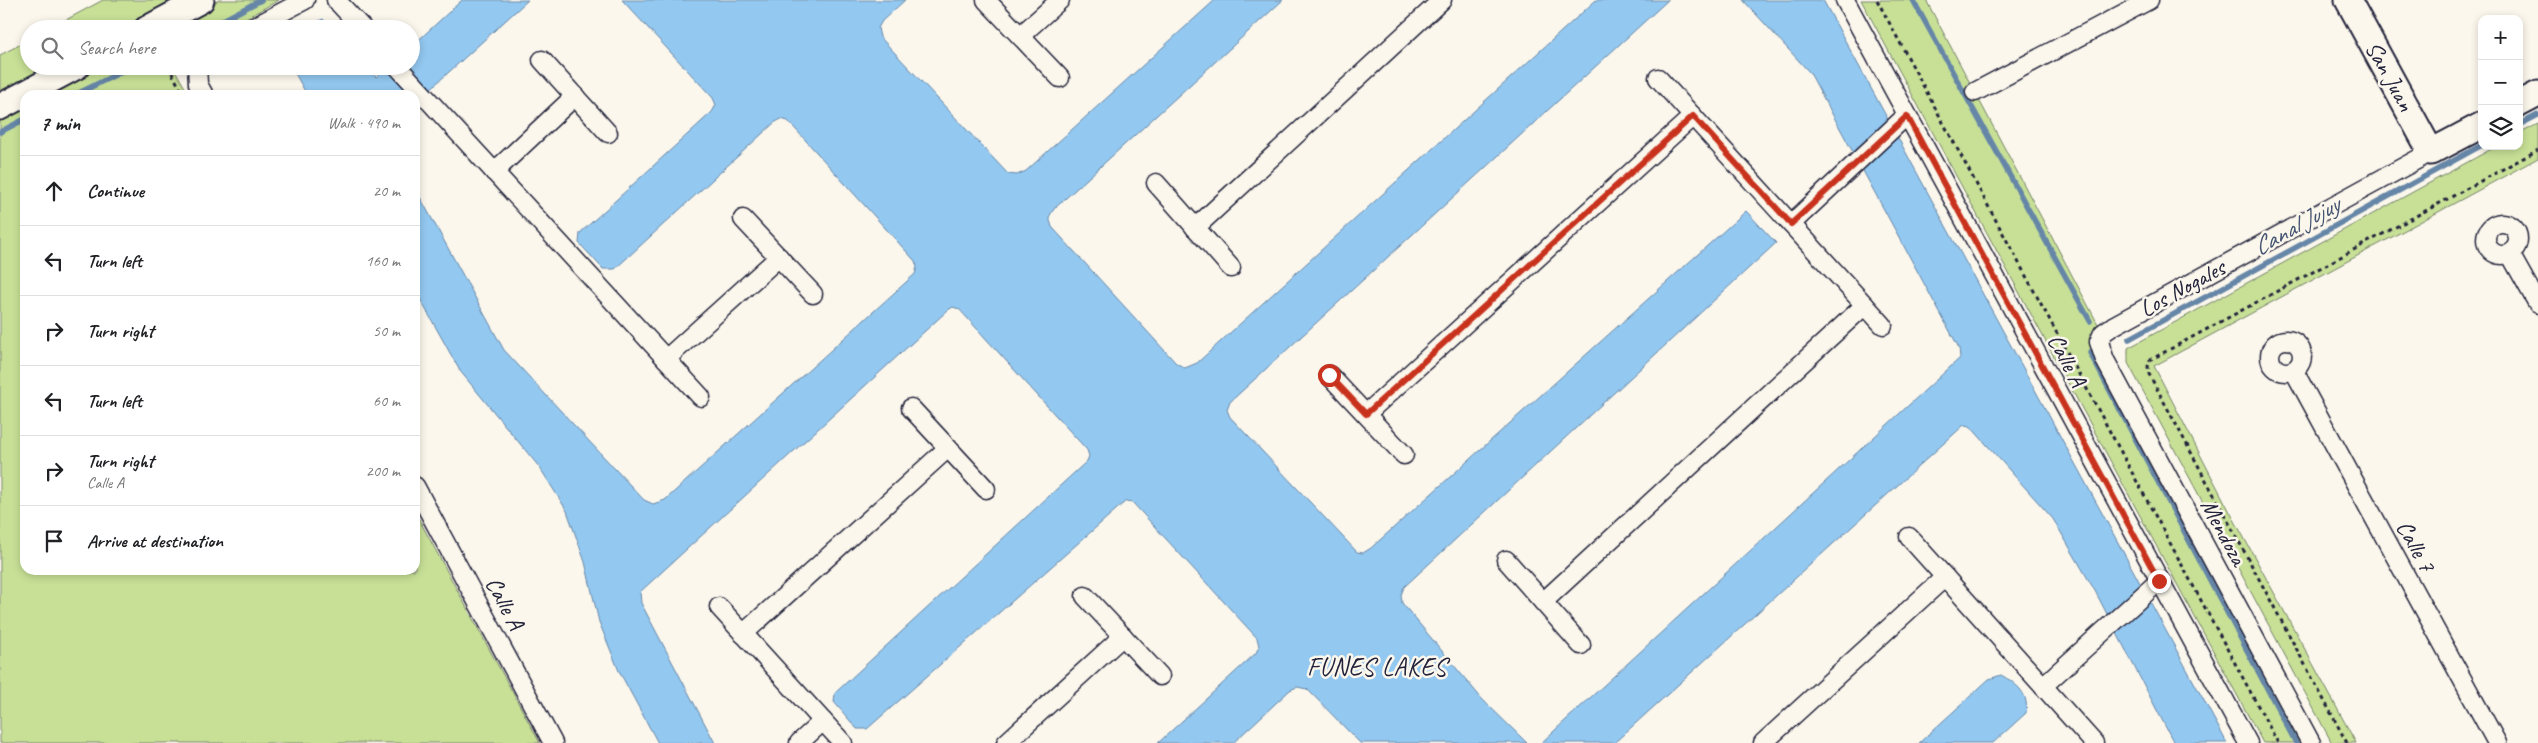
<!DOCTYPE html>
<meta charset="utf-8">
<style>
:root{--surface:#fff;--page:#f6f6f6;--text:#202124;--muted:#757577;--line:#e0e0e0}
body{margin:0;font-family:Caveat,sans-serif;background:var(--page);color:var(--text)}
.controls{position:absolute;right:15px;top:15px;display:grid;overflow:hidden;border-radius:10px;box-shadow:0 2px 8px #0003}
.controls button{width:45px;height:45px;display:grid;place-items:center;padding:0;border:0;border-bottom:1px solid var(--line);background:var(--surface);color:var(--text);font:25px sans-serif}
.stop{position:absolute;width:15px;height:15px;margin:-11px;border:4px solid #c8321e;border-radius:50%;background:#fff}
.stop.end{background:#c8321e;border-color:#fff;box-shadow:0 1px 5px #0008}
.list{margin:0;padding:0;list-style:none}
h2{display:flex;justify-content:space-between;align-items:center;height:65px;margin:0;padding:0 20px;font-size:21px}
h2 small{font-size:16px;font-weight:400;color:var(--muted)}
.list li{display:grid;grid-template-columns:32px 1fr auto;gap:15px;align-items:center;box-sizing:border-box;height:70px;padding:0 20px;border-top:1px solid var(--line)}
.list b{display:block;font-size:19px;white-space:nowrap}
.list p{margin:0;font-size:16px;white-space:nowrap;color:var(--muted)}
.list em{font-size:16px;font-style:normal;color:var(--muted)}
.icon{flex:none;width:28px;height:28px;fill:none;stroke:currentColor;stroke-width:2;stroke-linecap:round;stroke-linejoin:round}
.map{position:relative;flex:none;width:2538px;height:743px;overflow:hidden}
.search{position:absolute;background:var(--surface);box-shadow:0 2px 8px #0003;left:20px;top:20px;width:400px;height:55px;display:flex;align-items:center;gap:12px;box-sizing:border-box;padding:0 18px;border-radius:28px;color:var(--muted);font-size:19px}
.panel{position:absolute;background:var(--surface);box-shadow:0 2px 8px #0003;left:20px;top:90px;width:400px;height:485px;border-radius:15px}
.map>svg:first-child{display:block}
.green{fill:#c7e096;stroke:#748168}
.water{fill:#93c8f0;stroke:#6686a8}
.lines{fill:none;stroke-linecap:round;stroke-linejoin:round}
.stream{stroke:#6686a8;stroke-width:5.5}
.street-casing{stroke:#22223b;stroke-width:21}
.secondary-casing{stroke:#22223b;stroke-width:29}
.path{stroke:#22223b;stroke-width:3;stroke-dasharray:4 4;stroke-linecap:butt}
.street{stroke:#fbf7ec;stroke-width:18}
.secondary{stroke:#fbf7ec;stroke-width:25}
.route{stroke:#c8321e;stroke-width:6}
.labels{text-anchor:middle;dominant-baseline:central;stroke-width:5;stroke-linejoin:round;paint-order:stroke}
.street-label{font-size:24px;fill:#22223b;stroke:#fbf7ec}
.water-label{font-size:25px;font-style:italic;fill:#445471;stroke:#fbf7ec}
.neighbourhood-label{font-size:25px;letter-spacing:1px;fill:#22223b;stroke:#fbf7ec}
</style>
<div class="map">
<svg width="2538" height="743" viewBox="0 0 2538 743">
<rect width="100%" height="100%" fill="#fbf7ec"/>
<filter id="ink" filterUnits="userSpaceOnUse"><feTurbulence type="fractalNoise" baseFrequency=".02" numOctaves="2"/><feDisplacementMap in="SourceGraphic" scale="10" xChannelSelector="R" yChannelSelector="G"/><feConvolveMatrix kernelMatrix="1 2 1 2 8 2 1 2 1" color-interpolation-filters="sRGB"/></filter>
<g filter="url(#ink)">
<g class="green">
<polygon points="103,0 174,0 120,29 49,29"/>
<polygon points="219,0 279,0 226,29 165,29"/>
<polygon points="1861,0 1926,0 2100,328 2090,334 2089,339 2303,743 2263,743"/>
<polygon points="29,40 29,66 50,66 0,93 0,55"/>
<polygon points="95,66 176,66 175,70 189,95 41,95"/>
<polygon points="25,104 25,570 415,570 415,512 540,743 0,743 0,117"/>
<polygon points="2538,124 2538,158 2154,366 2230,512 2356,743 2332,743 2128,363 2128,348 2497,146 2519,146 2519,134"/>
</g>
<g class="water">
<polygon points="462,0 528,0 415,103 415,95 307,95 291,66 366,66 376,77 389,66 411,66 411,47"/>
<polygon points="622,0 905,0 882,21 878,28 880,37 1008,174 1017,175 1026,171 1215,0 1283,0 1054,209 1049,217 1052,227 1176,363 1185,368 1197,363 1596,0 1668,0 1230,402 1227,410 1230,417 1357,552 1363,553 1371,548 1746,211 1776,243 1404,587 1401,595 1402,603 1482,699 1527,743 1360,743 1307,689 1297,687 1290,690 1233,743 1158,743 1256,653 1259,646 1257,638 1132,502 1126,501 867,729 857,729 834,702 835,693 1087,461 1089,456 1087,450 959,309 953,307 948,310 640,592 641,603 715,743 658,743 619,671 599,622 585,562 567,511 540,468 460,371 415,290 415,188 504,350 644,500 653,504 665,500 915,274 917,267 915,261 788,121 781,119 774,123 615,269 603,269 579,243 580,233 712,112 716,105 713,98"/>
<polygon points="1743,0 1823,0 2227,743 2174,743 2095,591 2053,519 1970,426 1964,425 1614,743 1541,743 1960,358 1959,348 1810,73"/>
<polygon points="323,19 332,29 301,29"/>
<path d="M 2001,675 C 2017,684 2029,693 2026,713 L 1993,743 L 1919,743 L 1989,679 Z"/>
</g>
<g class="lines">
<g class="stream">
<polyline points="1913,0 2090,321"/>
<polyline points="206,29 261,0"/>
<polyline points="75,95 133,66"/>
<polyline points="2519,125 2538,115"/>
<polyline points="0,132 25,119"/>
<polyline points="2129,339 2482,145"/>
<polyline points="2090,353 2296,743"/>
</g>
<defs>
<g id="street">
<polyline points="336,0 363,29"/>
<polyline points="986,0 1060,78"/>
<polyline points="1845,0 2248,743"/>
<polyline points="250,29 305,0"/>
<polyline points="1020,36 1060,0"/>
<polyline points="542,60 608,133"/>
<polyline points="197,66 198,84 204,95"/>
<polyline points="397,66 701,397"/>
<polyline points="1658,78 1883,325"/>
<polyline points="1975,92 2149,0"/>
<polyline points="494,172 575,96"/>
<polyline points="1156,183 1231,268"/>
<polyline points="743,219 813,294"/>
<circle cx="2502" cy="239" r="16"/>
<polyline points="1791,224 1907,115"/>
<polyline points="1195,228 1442,0"/>
<polyline points="2510,254 2538,304"/>
<circle cx="2286" cy="356" r="16"/>
<polyline points="666,359 779,257"/>
<polyline points="2294,371 2497,743"/>
<polyline points="1329,375 1404,455"/>
<polyline points="911,408 986,489"/>
<polyline points="1366,414 1693,116"/>
<polyline points="415,486 553,743"/>
<polyline points="1909,537 2094,743"/>
<polyline points="1506,560 1581,645"/>
<polyline points="1085,596 1160,676"/>
<polyline points="1543,602 1865,305"/>
<polyline points="719,607 843,743"/>
<polyline points="743,634 948,448"/>
<polyline points="2043,686 2159,581"/>
<polyline points="799,743 823,721"/>
<polyline points="1006,743 1123,636"/>
<polyline points="1763,743 1945,577"/>
<polyline points="2311,743 2105,360 2099,342 2103,333 2113,326 2431,152"/>
</g>
<g id="secondary">
<polyline points="2348,0 2431,152 2482,125"/>
<polyline points="147,29 201,0"/>
<polyline points="2519,104 2538,94"/>
<polyline points="0,107 77,66"/>
</g>
</defs>
<use href="#street" class="street-casing"/>
<use href="#secondary" class="secondary-casing"/>
<g class="path">
<polyline points="1877,0 2278,743"/>
<polyline points="218,29 235,19"/>
<polyline points="168,66 180,88"/>
<polyline points="2347,743 2149,374 2148,366 2150,360 2538,150"/>
</g>
<use href="#street" class="street"/>
<use href="#secondary" class="secondary"/>
</g>
</g>
<g class="lines" filter="url(#ink)">
<polyline class="route" points="1329,375 1366,414 1693,116 1791,224 1907,116 2159,581"/>
</g>
<g class="labels">
<g class="street-label">
<text transform="translate(2390 76) rotate(61)">San Juan</text>
<text transform="translate(2182 288) rotate(-29)">Los Nogales</text>
<text transform="translate(2067 360) rotate(62)">Calle A</text>
<text transform="translate(2224 532) rotate(62)">Mendoza</text>
<text transform="translate(2416 546) rotate(61)">Calle 7</text>
<text transform="translate(505 603) rotate(62)">Calle A</text>
</g>
<g class="water-label">
<text transform="translate(2296 226) rotate(-29)">Canal Jujuy</text>
</g>
<g class="neighbourhood-label">
<text x="1377" y="667">FUNES LAKES</text>
</g>
</g>
</svg>
<div class="controls">
<button>+</button>
<button>−</button>
<button><svg class="icon" aria-label="layers" viewBox="0 0 24 24"><path d="M12 4l9 5-9 5-9-5zM3 14l9 5 9-5"/></svg></button>
</div>
<div class="stop" style="left:1329px;top:375px"></div>
<div class="stop end" style="left:2159px;top:581px"></div>
<div class="search"><svg class="icon" aria-label="search" viewBox="0 0 24 24"><circle cx="10" cy="10" r="6"/><path d="M15 15l6 6"/></svg>Search here</div>
<section class="panel">
<h2>7 min<small>Walk · 490 m</small></h2>
<ul class="list">
<li><svg class="icon" aria-label="ahead" viewBox="0 0 24 24"><path d="M12 20V5M6 11l6-6 6 6"/></svg><div><b>Continue</b></div><em>20 m</em></li>
<li><svg class="icon" aria-label="left" viewBox="0 0 24 24"><path d="M17 20v-9H6M10 6l-5 5 5 5"/></svg><div><b>Turn left</b></div><em>160 m</em></li>
<li><svg class="icon" aria-label="right" viewBox="0 0 24 24"><path d="M7 20v-9h11M14 6l5 5-5 5"/></svg><div><b>Turn right</b></div><em>50 m</em></li>
<li><svg class="icon" aria-label="left" viewBox="0 0 24 24"><path d="M17 20v-9H6M10 6l-5 5 5 5"/></svg><div><b>Turn left</b></div><em>60 m</em></li>
<li><svg class="icon" aria-label="right" viewBox="0 0 24 24"><path d="M7 20v-9h11M14 6l5 5-5 5"/></svg><div><b>Turn right</b><p>Calle A</p></div><em>200 m</em></li>
<li><svg class="icon" aria-label="arrive" viewBox="0 0 24 24"><path d="M6 21V4h12l-3 4 3 4H6"/></svg><div><b>Arrive at destination</b></div></li>
</ul>
</section>
</div>
